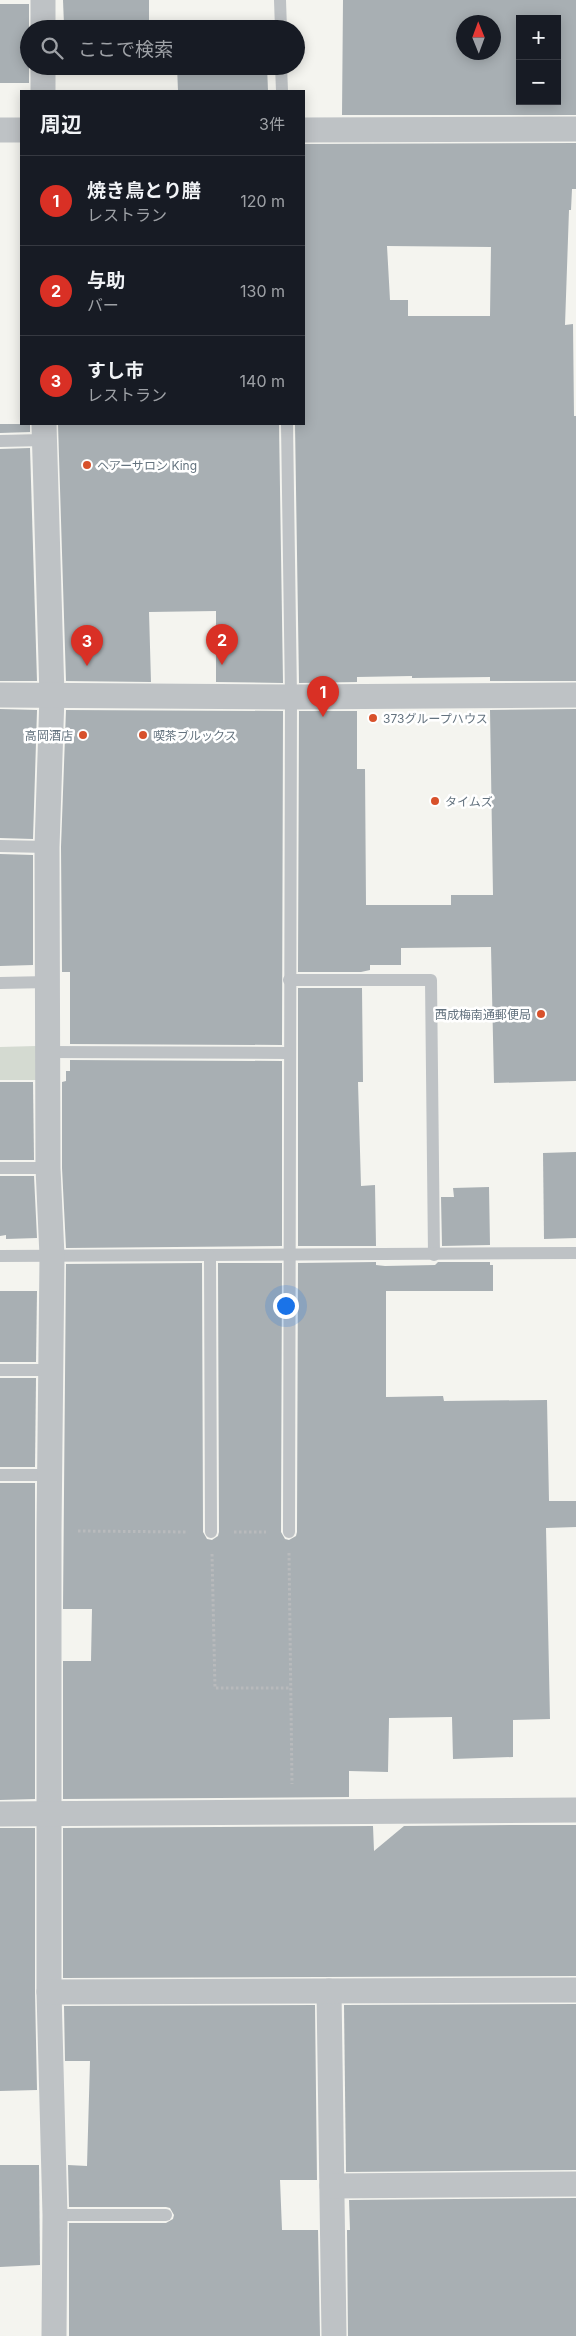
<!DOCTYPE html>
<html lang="ja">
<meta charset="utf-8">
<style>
:root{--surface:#171b24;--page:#20242c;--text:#f1f3f6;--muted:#9ea1a6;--line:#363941;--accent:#d93025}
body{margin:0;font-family:Inter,"Noto Sans JP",sans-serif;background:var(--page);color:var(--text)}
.controls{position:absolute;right:15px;top:15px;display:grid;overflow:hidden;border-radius:0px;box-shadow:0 2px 12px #0003}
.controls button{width:45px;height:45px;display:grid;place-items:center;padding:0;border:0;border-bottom:1px solid var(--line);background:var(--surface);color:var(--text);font:25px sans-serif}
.compass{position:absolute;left:456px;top:15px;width:45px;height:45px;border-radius:50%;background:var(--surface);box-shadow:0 2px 12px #0003;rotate:359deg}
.you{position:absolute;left:285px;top:1305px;width:18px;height:18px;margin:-12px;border:4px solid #fff;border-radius:50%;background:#1a73e8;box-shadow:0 0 0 8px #1a73e833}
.badge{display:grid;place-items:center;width:32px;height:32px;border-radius:50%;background:var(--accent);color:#fff;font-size:16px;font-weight:700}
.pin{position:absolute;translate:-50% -41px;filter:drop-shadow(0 1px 2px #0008)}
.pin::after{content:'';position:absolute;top:26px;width:18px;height:15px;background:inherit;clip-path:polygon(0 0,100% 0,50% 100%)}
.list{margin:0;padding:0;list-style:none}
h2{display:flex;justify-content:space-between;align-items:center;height:65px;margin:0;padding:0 20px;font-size:21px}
h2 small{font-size:16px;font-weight:400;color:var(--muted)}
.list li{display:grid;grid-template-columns:32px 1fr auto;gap:15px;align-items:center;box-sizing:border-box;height:90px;padding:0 20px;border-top:1px solid var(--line)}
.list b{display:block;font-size:19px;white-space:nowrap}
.list p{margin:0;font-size:16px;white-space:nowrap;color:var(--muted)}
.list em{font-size:16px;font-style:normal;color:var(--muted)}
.icon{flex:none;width:28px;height:28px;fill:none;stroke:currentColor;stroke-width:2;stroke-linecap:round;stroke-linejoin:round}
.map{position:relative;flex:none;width:576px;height:2336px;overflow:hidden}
.search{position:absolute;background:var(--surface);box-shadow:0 2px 12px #0003;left:20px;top:20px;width:285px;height:55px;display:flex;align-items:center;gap:12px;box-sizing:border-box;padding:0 18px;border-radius:28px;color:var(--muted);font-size:19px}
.panel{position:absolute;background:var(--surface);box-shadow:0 2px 12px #0003;left:20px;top:90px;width:285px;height:335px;border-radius:0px}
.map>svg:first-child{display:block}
.green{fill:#d4dad1}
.building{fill:#a8afb3;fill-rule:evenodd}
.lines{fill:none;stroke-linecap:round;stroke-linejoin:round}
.path{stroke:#b8babc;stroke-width:3;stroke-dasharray:2.5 2.5;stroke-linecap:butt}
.lane{stroke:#bec2c5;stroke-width:12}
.street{stroke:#bec2c5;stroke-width:25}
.poi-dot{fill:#d8512b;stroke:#fff;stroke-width:2}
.labels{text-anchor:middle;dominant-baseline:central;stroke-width:5;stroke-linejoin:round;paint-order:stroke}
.poi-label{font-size:12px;fill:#64737f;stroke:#fff;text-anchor:start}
</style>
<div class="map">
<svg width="576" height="2336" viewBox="0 0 576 2336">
<rect width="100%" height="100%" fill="#f4f4ef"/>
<polygon class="green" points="36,1046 36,1080 0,1080 0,1047"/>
<g class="building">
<polygon points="63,0 149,0 149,23 64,25"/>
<path d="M 343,0 L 576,0 L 576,115 L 342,115 ZM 520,19 L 557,19 L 557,101 L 520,101 ZM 464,22 L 494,22 L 494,52 L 464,52 Z"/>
<rect x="0" y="4" width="29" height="79"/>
<polygon points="266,23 266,29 177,29 176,25"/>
<polygon points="177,66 267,66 268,91 178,91"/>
<path d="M 576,143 L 576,189 L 572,189 L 571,210 L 569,210 L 565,325 L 573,324 L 574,416 L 576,416 L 576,681 L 490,681 L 490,677 L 412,678 L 412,676 L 357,677 L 357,682 L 299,683 L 295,424 L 304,424 L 304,144 ZM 387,246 L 491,247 L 490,316 L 408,316 L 408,300 L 390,300 Z"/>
<polygon points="0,424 30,424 30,432 0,433"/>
<polygon points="58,424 279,424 283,683 216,682 216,611 149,612 151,682 66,681"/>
<polygon points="30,448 37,681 0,681 0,449"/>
<polygon points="0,709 37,710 33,839 0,838"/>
<polygon points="576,709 576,1081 494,1083 491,947 401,948 401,965 370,965 370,970 361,972 298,972 299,711 357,711 357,769 365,769 366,905 451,905 451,895 493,895 490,710"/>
<polygon points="66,710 283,711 282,1045 70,1044 70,972 62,972 61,847"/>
<polygon points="0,854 33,855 33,965 0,966"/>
<polygon points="298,988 362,988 363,1082 358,1082 361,1186 375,1185 376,1246 298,1246"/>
<polygon points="70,1060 282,1061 282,1246 66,1248 62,1168 62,1082 66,1081 66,1071 70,1071"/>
<polygon points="0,1082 33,1082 34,1160 0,1160"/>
<polygon points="576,1152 576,1238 544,1239 543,1153"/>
<polygon points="0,1176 34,1176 37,1238 6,1239 6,1235 0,1236"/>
<polygon points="489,1187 490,1245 442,1246 441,1197 454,1197 453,1188"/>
<polygon points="376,1262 376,1265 385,1266 435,1265 438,1262 490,1262 490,1265 493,1265 493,1291 386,1291 386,1397 443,1396 444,1401 547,1400 549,1501 576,1501 576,1527 546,1528 550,1719 513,1720 513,1757 453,1759 452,1717 389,1718 388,1772 349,1771 349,1797 63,1799 63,1661 91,1661 92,1609 63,1609 66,1264 202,1263 203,1532 207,1539 212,1540 218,1536 219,1532 218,1263 282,1263 281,1532 285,1539 289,1540 296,1536 297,1532 298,1263"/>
<polygon points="0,1291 37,1291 36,1362 0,1362"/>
<polygon points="0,1378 36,1378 35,1467 0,1467"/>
<polygon points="0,1483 35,1483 35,1799 0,1800"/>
<polygon points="522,1825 576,1825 576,1976 63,1978 63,1828 373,1826 374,1851 404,1826"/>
<polygon points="0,1828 35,1828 35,1992 37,2090 0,2091"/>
<polygon points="576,2004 576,2170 346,2172 344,2005"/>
<polygon points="315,2005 317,2180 280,2180 282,2230 318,2230 320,2336 69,2336 69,2223 166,2223 173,2219 174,2215 170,2208 166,2207 69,2207 68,2165 87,2166 90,2061 65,2061 64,2006"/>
<polygon points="0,2165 39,2165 40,2265 0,2267"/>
<polygon points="576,2198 576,2336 348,2336 347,2230 350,2230 349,2200"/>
</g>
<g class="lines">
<g class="path">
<polyline points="78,1531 187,1532"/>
<polyline points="234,1532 266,1532"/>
<polyline points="289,1553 292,1784"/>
<polyline points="212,1554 215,1688 291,1688"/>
</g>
<g class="lane">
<polyline points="280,0 281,29"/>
<polyline points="281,66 282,91"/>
<polyline points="287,424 291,697 289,1532"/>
<polyline points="0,441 44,440"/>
<polyline points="0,846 47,847"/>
<polyline points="289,980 431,980 434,1255"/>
<polyline points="0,983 48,982"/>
<polyline points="48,1052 288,1053"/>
<polyline points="0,1168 48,1168"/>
<polyline points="0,1256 576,1253"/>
<polyline points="210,1256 211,1532"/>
<polyline points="0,1370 51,1370"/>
<polyline points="0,1475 50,1475"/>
<polyline points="55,2215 166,2215"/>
</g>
<g class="street">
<polyline points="43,29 43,0"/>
<polyline points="43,91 43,66"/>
<polyline points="0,130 21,130"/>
<polyline points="304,130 576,129"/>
<polyline points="44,424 52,696 47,847 48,1168 52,1256 49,1531 49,1992 55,2215 54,2336"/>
<polyline points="0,695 291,697 576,695"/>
<polyline points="0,1814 576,1810"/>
<polyline points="329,1991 334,2336"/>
<polyline points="49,1992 576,1990"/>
<polyline points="332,2186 576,2184"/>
</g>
</g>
<g class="poi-dot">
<circle cx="87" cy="465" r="5"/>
<circle cx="373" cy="718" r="5"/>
<circle cx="83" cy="735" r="5"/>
<circle cx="143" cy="735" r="5"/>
<circle cx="435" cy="801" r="5"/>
<circle cx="541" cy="1014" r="5"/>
</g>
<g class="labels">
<g class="poi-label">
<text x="97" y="465">ヘアーサロン King</text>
<text x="383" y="718">373グループハウス</text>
<text x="73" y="735" text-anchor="end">高岡酒店</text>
<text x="153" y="735">喫茶ブルックス</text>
<text x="445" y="801">タイムズ</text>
<text x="531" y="1014" text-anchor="end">西成梅南通郵便局</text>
</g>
</g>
</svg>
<div class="controls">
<button>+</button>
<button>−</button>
</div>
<svg class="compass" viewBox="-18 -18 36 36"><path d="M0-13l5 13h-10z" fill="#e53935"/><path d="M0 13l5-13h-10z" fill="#9ea1a6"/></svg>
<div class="you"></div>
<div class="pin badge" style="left:323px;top:717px">1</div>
<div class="pin badge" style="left:222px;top:665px">2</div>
<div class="pin badge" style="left:87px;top:666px">3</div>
<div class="search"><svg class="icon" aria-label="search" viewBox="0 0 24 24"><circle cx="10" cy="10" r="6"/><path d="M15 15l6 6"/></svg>ここで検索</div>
<section class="panel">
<h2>周辺<small>3件</small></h2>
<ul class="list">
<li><span class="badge">1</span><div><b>焼き鳥とり膳</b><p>レストラン</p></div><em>120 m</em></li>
<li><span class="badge">2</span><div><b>与助</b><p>バー</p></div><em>130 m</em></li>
<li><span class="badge">3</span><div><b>すし市</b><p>レストラン</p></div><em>140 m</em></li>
</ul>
</section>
</div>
